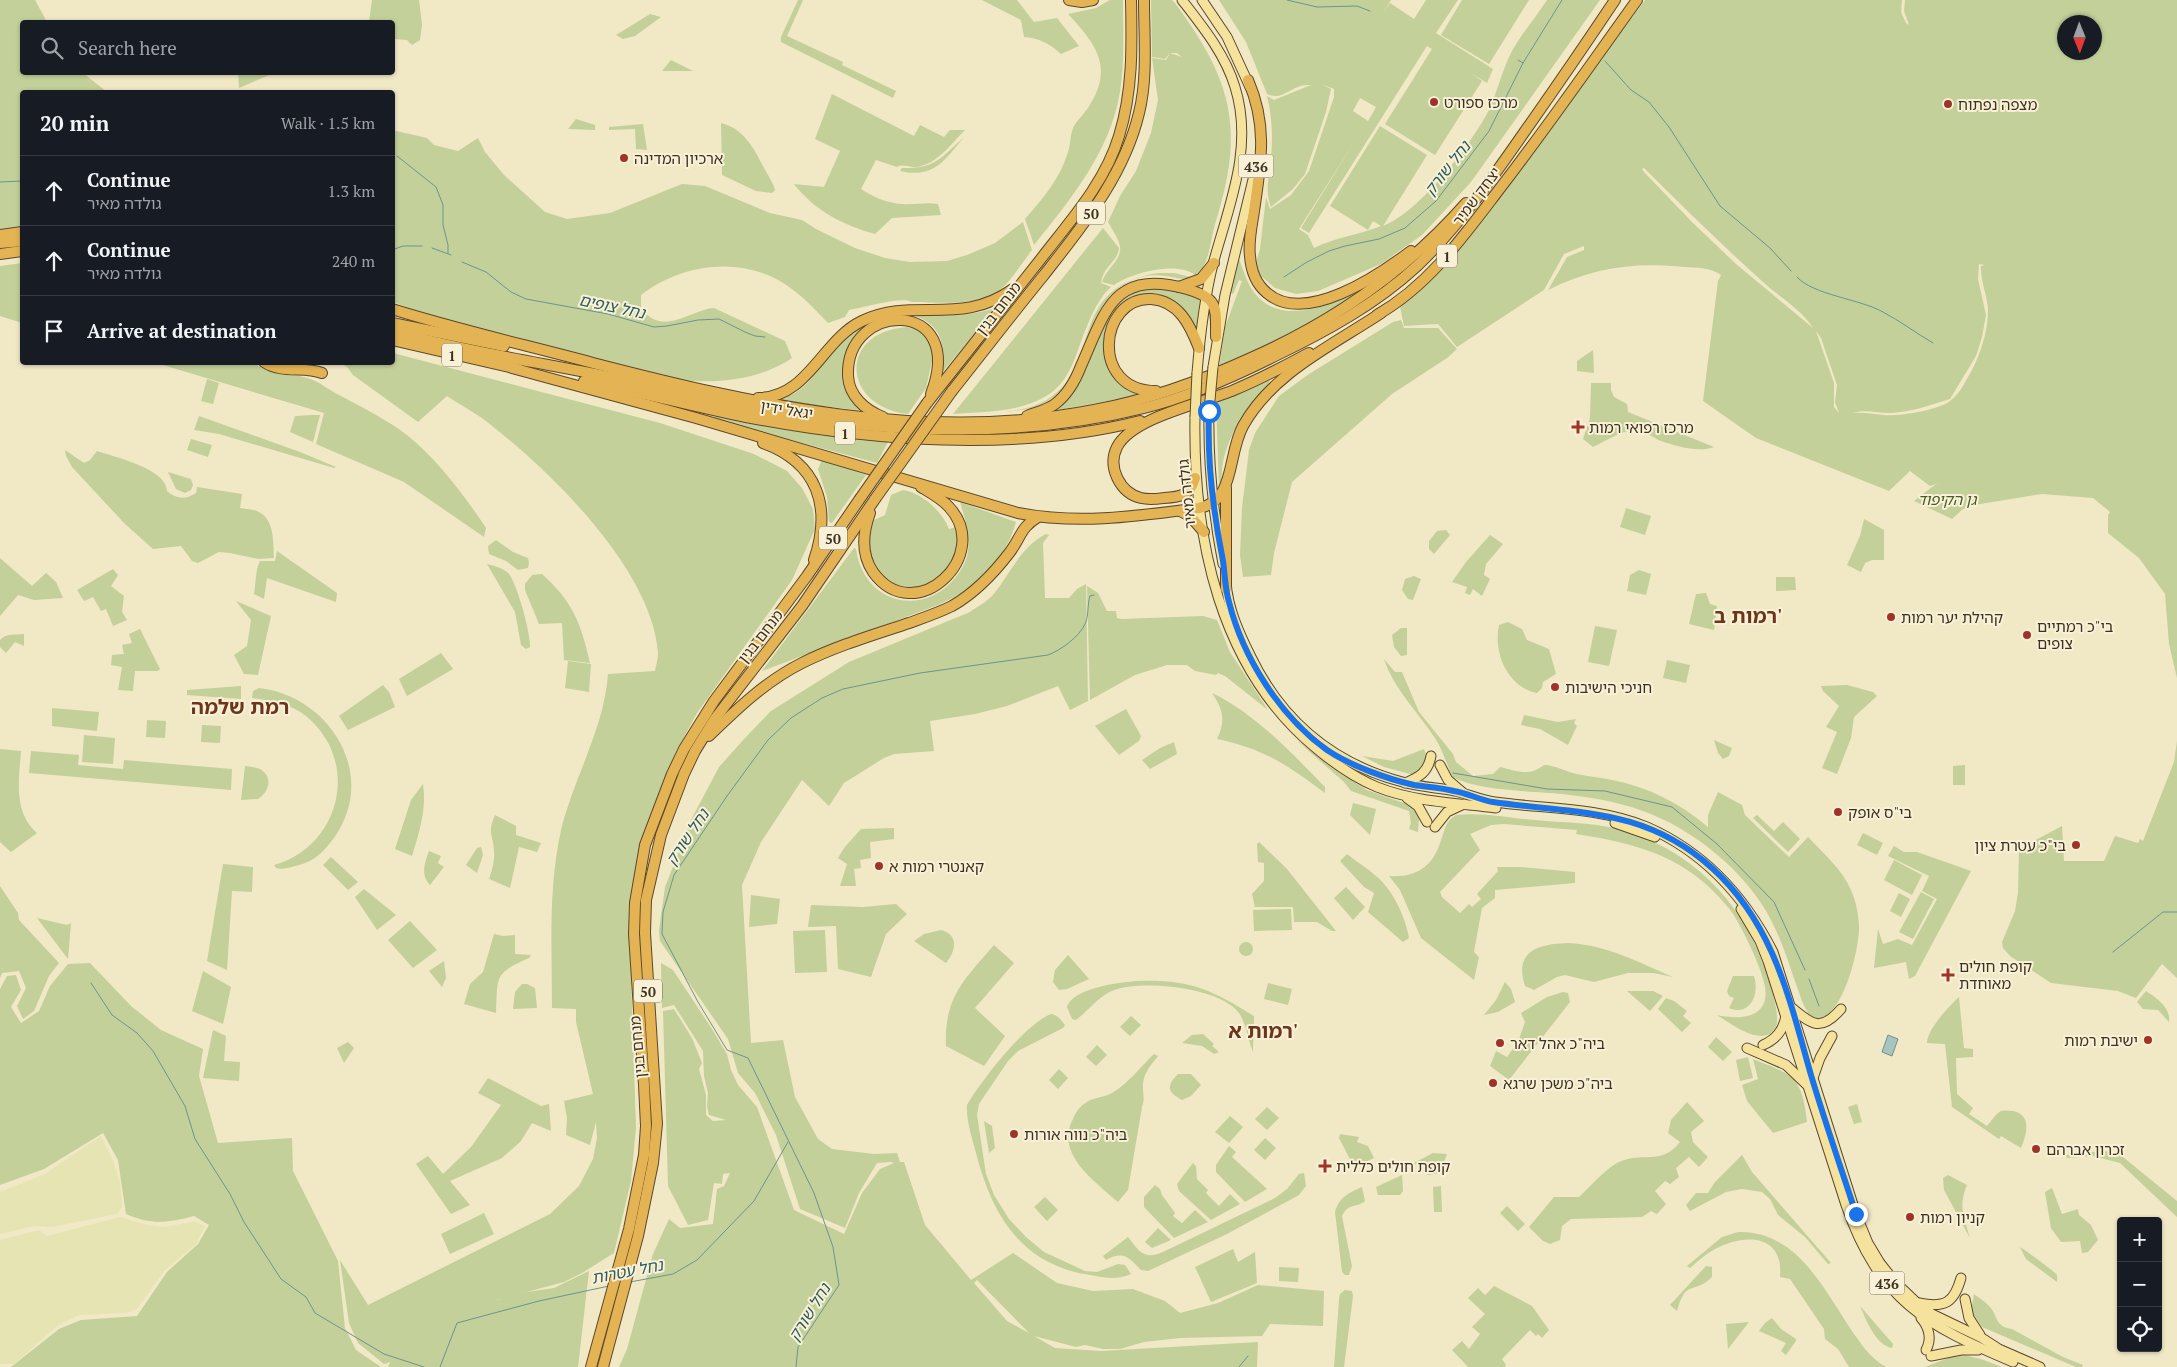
<!DOCTYPE html>
<meta charset="utf-8">
<style>
:root{--surface:#171b24;--page:#20242c;--text:#f1f3f6;--muted:#9ea1a6;--line:#363941}
body{margin:0;font-family:"PT Serif","Noto Sans Hebrew",serif;background:var(--page);color:var(--text)}
.controls{position:absolute;right:15px;bottom:15px;display:grid;overflow:hidden;border-radius:5px;box-shadow:0 1px 4px #0004}
.controls button{width:45px;height:45px;display:grid;place-items:center;padding:0;border:0;border-bottom:1px solid var(--line);background:var(--surface);color:var(--text);font:25px sans-serif}
.compass{position:absolute;left:2057px;top:15px;width:45px;height:45px;border-radius:50%;background:var(--surface);box-shadow:0 1px 4px #0004;rotate:179deg}
.stop{position:absolute;width:15px;height:15px;margin:-11px;border:4px solid #1a73e8;border-radius:50%;background:#fff}
.stop.end{background:#1a73e8;border-color:#fff;box-shadow:0 1px 5px #0008}
.list{margin:0;padding:0;list-style:none}
h2{display:flex;justify-content:space-between;align-items:center;height:65px;margin:0;padding:0 20px;font-size:21px}
h2 small{font-size:16px;font-weight:400;color:var(--muted)}
.list li{display:grid;grid-template-columns:32px 1fr auto;gap:15px;align-items:center;box-sizing:border-box;height:70px;padding:0 20px;border-top:1px solid var(--line)}
.list b{display:block;font-size:19px;white-space:nowrap}
.list p{margin:0;font-size:16px;white-space:nowrap;color:var(--muted)}
.list em{font-size:16px;font-style:normal;color:var(--muted)}
.icon{flex:none;width:28px;height:28px;fill:none;stroke:currentColor;stroke-width:2;stroke-linecap:round;stroke-linejoin:round}
.map{position:relative;flex:none;width:2177px;height:1367px;overflow:hidden}
.search{position:absolute;background:var(--surface);box-shadow:0 1px 4px #0004;left:20px;top:20px;width:375px;height:55px;display:flex;align-items:center;gap:12px;box-sizing:border-box;padding:0 18px;border-radius:5px;color:var(--muted);font-size:19px}
.panel{position:absolute;background:var(--surface);box-shadow:0 1px 4px #0004;left:20px;top:90px;width:375px;height:275px;border-radius:5px}
.map>svg:first-child{display:block}
.farmland{fill:#e7e4b3}
.green{fill:#c4d099;fill-rule:evenodd}
.water{fill:#a8c4bf;stroke:#6e938e}
.lines{fill:none;stroke-linecap:round;stroke-linejoin:round}
.stream{stroke:#6e938e;stroke-width:1}
.major-casing{stroke:#5b482f;stroke-width:11}
.highway-casing{stroke:#5b482f;stroke-width:12}
.major{stroke:#f5e39d;stroke-width:9}
.highway{stroke:#e3b354;stroke-width:10}
.major-bridge-casing{stroke:#5b482f;stroke-width:11;stroke-linecap:butt}
.highway-bridge-casing{stroke:#5b482f;stroke-width:12;stroke-linecap:butt}
.major-bridge{stroke:#f5e39d;stroke-width:9}
.highway-bridge{stroke:#e3b354;stroke-width:10}
.route{stroke:#1a73e8;stroke-width:6}
.poi-dot{fill:#a03327;stroke:#f8f1d7;stroke-width:2}
.labels{text-anchor:middle;dominant-baseline:central;stroke-width:4;stroke-linejoin:round;paint-order:stroke}
.shield{fill:#f8f1d7;stroke:#756b56;stroke-width:1}
.shield-label{font-size:14px;font-weight:bold;fill:#3d311f}
.poi-label{font-size:15px;fill:#3d311f;stroke:#f8f1d7;text-anchor:start}
.street-label{font-size:15px;fill:#3d311f;stroke:#f8f1d7}
.park-label{font-size:15px;font-style:italic;fill:#475b25;stroke:#f8f1d7}
.water-label{font-size:16px;font-style:italic;fill:#2e5c5d;stroke:#f8f1d7}
.district-label{font-size:20px;font-weight:bold;fill:#6c351c;stroke:#f8f1d7}
</style>
<div class="map">
<svg width="2177" height="1367" viewBox="0 0 2177 1367">
<rect width="100%" height="100%" fill="#f1e8c6"/>
<g class="farmland">
<polygon points="101,1136 113,1160 120,1183 122,1207 117,1214 52,1227 35,1226 0,1234 0,1192 45,1174"/>
<polygon points="120,1217 147,1225 165,1227 195,1221 205,1226 196,1244 164,1271 137,1309 125,1313 79,1315 57,1326 14,1364 0,1364 0,1240 39,1230 47,1236"/>
</g>
<g class="green">
<polygon points="0,0 35,0 47,22 22,22 22,72 83,73 107,92 22,92 22,227 0,230"/>
<polygon points="372,0 419,0 422,25 420,40 412,45 407,40 395,39 393,42 392,22 369,22"/>
<polygon points="798,0 803,0 787,36 843,62 842,65 896,91 893,98 781,42 781,37"/>
<path d="M 982,0 L 1017,0 L 1034,22 L 1057,18 L 1079,46 L 1061,54 C 1050,44 1040,38 1024,37 L 1021,20 Z"/>
<path d="M 1110,0 L 1123,0 C 1123,30 1125,61 1120,91 C 1111,151 1070,200 1034,245 L 1025,219 C 1043,198 1060,179 1068,152 C 1071,144 1070,133 1074,126 C 1078,119 1084,114 1088,108 C 1115,68 1096,44 1068,14 L 1096,8 Z"/>
<path d="M 1151,0 L 1172,0 L 1175,3 C 1233,82 1245,129 1215,224 C 1210,242 1210,263 1196,276 C 1179,260 1131,273 1114,285 L 1102,282 C 1105,270 1122,260 1120,247 C 1119,239 1112,229 1108,222 L 1120,196 L 1136,171 L 1151,133 L 1158,100 L 1152,58 L 1166,60 L 1170,53 L 1182,57 L 1177,53 L 1170,53 L 1165,59 L 1152,57 Z"/>
<path d="M 1219,0 L 1391,0 L 1383,13 L 1390,3 L 1414,19 L 1426,0 L 1458,0 L 1436,33 L 1493,69 L 1487,83 L 1471,73 L 1482,81 L 1435,155 L 1385,124 L 1432,49 L 1427,46 L 1309,233 L 1301,228 L 1353,144 L 1299,229 L 1308,235 L 1314,248 C 1336,237 1359,235 1381,226 L 1373,221 L 1368,230 L 1330,206 L 1380,126 L 1427,155 L 1383,226 C 1420,212 1473,142 1490,108 C 1498,89 1503,68 1512,51 C 1522,33 1536,17 1547,0 L 1600,0 L 1471,182 L 1422,235 L 1381,264 L 1318,291 L 1296,294 L 1275,288 L 1261,276 L 1256,263 L 1260,249 L 1266,197 L 1270,209 L 1291,195 L 1309,171 L 1334,97 L 1334,89 L 1321,84 L 1331,89 L 1326,112 L 1305,174 L 1293,189 L 1271,207 C 1264,188 1270,177 1271,158 C 1273,137 1272,116 1267,96 L 1274,100 L 1311,85 C 1307,85 1302,85 1298,87 C 1286,91 1281,100 1267,94 L 1246,42 ZM 1360,98 L 1376,107 L 1368,121 L 1353,111 Z"/>
<polygon points="1462,0 1529,0 1489,64 1441,35"/>
<path d="M 1645,0 L 1902,0 L 1901,12 L 1906,23 L 1909,25 L 1904,11 L 1905,0 L 2177,0 L 2177,678 L 2169,644 L 2165,594 L 2139,558 L 2108,533 L 2108,515 L 2110,512 L 2093,498 L 2042,494 L 1974,505 L 1963,509 L 1952,519 L 1914,501 L 1936,484 L 1942,482 L 1930,486 L 1910,471 L 1889,491 L 1756,438 L 1703,401 L 1718,281 L 1721,275 C 1710,267 1697,268 1684,267 C 1634,262 1594,267 1548,290 L 1567,257 L 1584,250 L 1584,246 L 1564,254 L 1544,290 L 1457,347 L 1438,324 L 1404,326 L 1400,306 C 1455,262 1496,205 1536,147 C 1570,97 1609,49 1645,0 ZM 2064,22 L 2094,22 L 2094,52 L 2064,52 ZM 1644,168 C 1683,207 1722,245 1763,282 C 1779,297 1801,309 1813,328 L 1736,264 L 1692,222 L 1644,172 L 1642,169 ZM 1979,264 L 1985,265 L 1981,266 C 1980,281 1988,296 1988,311 C 1988,330 1981,353 1972,370 C 1966,380 1960,394 1950,401 C 1939,410 1897,417 1883,415 C 1872,414 1863,412 1852,413 C 1864,409 1878,413 1891,413 C 1911,412 1931,405 1950,399 L 1976,356 L 1982,337 L 1986,315 L 1978,279 ZM 1816,331 L 1821,338 L 1837,385 L 1835,402 L 1839,413 L 1834,407 L 1834,383 Z"/>
<polygon points="650,14 661,17 635,36 623,39 616,35"/>
<polygon points="671,60 693,71 662,71"/>
<polygon points="238,72 274,72 274,73 239,88"/>
<path d="M 832,94 L 914,136 L 920,125 L 944,137 L 950,130 L 965,130 C 951,144 937,164 917,167 C 910,168 903,163 897,167 L 876,160 L 861,189 C 873,197 887,203 902,204 C 915,205 926,202 938,204 L 941,215 L 892,218 L 875,234 C 843,225 815,211 794,184 L 824,187 L 840,151 L 815,139 Z"/>
<polygon points="576,119 595,125 595,130 568,129"/>
<path d="M 721,123 C 744,129 753,147 763,166 C 767,174 773,182 775,190 L 772,193 L 756,191 L 722,175 Z"/>
<polygon points="643,124 647,150 636,149 635,129 609,130 609,127"/>
<path d="M 392,130 L 427,138 L 434,145 L 458,151 L 478,138 L 485,152 L 504,175 L 545,212 L 567,219 L 610,213 L 682,184 L 705,186 L 770,213 L 802,220 L 816,229 L 855,248 L 885,258 L 910,262 L 947,261 L 967,255 L 995,243 L 1023,222 L 1032,250 C 1024,260 1007,287 997,292 C 974,307 939,302 912,302 C 901,296 863,308 849,310 L 845,317 L 828,323 C 810,304 790,283 765,274 C 723,258 675,269 641,295 L 641,309 C 644,312 647,315 650,317 C 669,331 695,309 714,308 L 785,341 L 792,358 C 760,380 714,385 675,379 C 642,373 608,362 576,354 C 514,338 452,324 393,302 Z"/>
<path d="M 964,137 C 945,160 934,179 900,171 L 902,168 C 935,169 941,158 964,137 Z"/>
<path d="M 1103,228 L 1119,248 C 1118,262 1103,266 1101,283 L 1111,287 C 1096,301 1091,317 1083,336 C 1078,350 1073,366 1065,378 C 1042,413 990,411 953,414 Z"/>
<path d="M 1239,259 C 1244,272 1248,287 1258,297 C 1288,329 1345,298 1375,282 L 1298,333 L 1219,368 L 1225,327 L 1242,281 L 1239,280 L 1233,294 L 1229,292 Z"/>
<polygon points="22,263 22,323 0,316 0,266"/>
<path d="M 1158,273 L 1174,273 L 1191,277 C 1182,281 1175,277 1165,276 C 1148,273 1129,279 1116,290 C 1103,301 1096,316 1090,332 C 1071,383 1061,410 1000,412 C 1016,411 1034,408 1048,399 C 1104,364 1065,288 1158,273 Z"/>
<path d="M 1166,287 L 1203,298 L 1196,328 C 1191,320 1186,311 1179,305 C 1168,295 1144,292 1130,300 C 1124,304 1118,311 1113,317 L 1113,375 L 1127,389 L 1135,392 L 1135,396 L 1052,411 C 1062,404 1070,397 1077,387 C 1096,359 1100,304 1135,290 C 1143,287 1157,288 1166,287 Z"/>
<path d="M 995,308 L 941,374 C 948,343 939,319 906,314 C 936,315 966,318 995,308 Z"/>
<path d="M 879,319 L 863,329 L 856,337 L 850,346 L 845,370 L 865,411 L 772,400 C 795,397 808,386 820,366 C 823,361 826,354 830,350 C 843,336 861,326 879,319 Z"/>
<polygon points="1401,320 1404,328 1438,328 1457,349 1447,358 1392,394 1292,482 1274,553 1271,575 1243,577 1240,555 1242,508 1249,450 1255,433 1279,396 1309,374 1393,322"/>
<path d="M 907,327 L 921,331 L 930,342 L 933,357 L 926,388 L 908,414 C 842,407 837,332 907,327 Z"/>
<polygon points="1593,350 1594,373 1577,371 1577,361"/>
<path d="M 393,353 L 660,423 L 754,454 L 787,471 L 802,488 L 813,509 L 815,529 L 792,580 L 697,713 L 675,754 L 640,843 L 629,909 L 636,1128 L 631,1181 L 614,1253 L 582,1273 L 564,1282 L 497,1300 L 527,1292 L 554,1288 L 589,1271 L 578,1367 L 388,1367 L 390,1362 L 384,1364 L 358,1343 L 349,1323 L 340,1260 L 368,1305 L 550,1214 L 579,1186 L 593,1159 L 597,1138 L 596,1122 L 590,1145 L 566,1135 L 567,1118 L 564,1101 L 593,1094 L 576,1022 L 576,1009 L 552,1008 C 552,948 548,889 561,830 C 574,777 604,729 608,674 L 655,671 C 656,665 658,659 658,653 C 652,570 553,474 491,425 C 478,414 462,406 447,396 L 418,422 L 353,375 L 347,367 L 340,363 L 392,362 Z"/>
<path d="M 156,363 L 254,363 C 274,378 294,371 315,381 C 322,384 328,389 335,393 C 360,406 384,418 407,435 C 438,460 464,495 486,528 L 484,537 L 404,482 L 316,444 L 324,413 Z"/>
<polygon points="207,379 219,383 213,404 201,401"/>
<path d="M 1268,380 L 1270,382 L 1268,385 C 1247,407 1230,431 1223,462 C 1221,471 1223,481 1219,489 L 1216,401 Z"/>
<path d="M 1591,383 L 1611,383 L 1611,390 L 1614,397 L 1627,404 L 1628,412 L 1714,447 C 1699,453 1676,446 1661,441 C 1653,438 1645,430 1636,430 C 1622,430 1606,441 1593,447 L 1583,439 L 1590,418 Z"/>
<polygon points="718,414 889,440 877,463 713,419"/>
<polygon points="312,415 320,415 313,442 290,432 295,416"/>
<polygon points="199,416 300,452 336,467 334,468 219,434 194,430"/>
<polygon points="191,439 212,445 208,457 187,450"/>
<path d="M 65,450 L 84,463 L 90,460 L 97,451 C 115,457 167,469 167,491 C 176,499 186,500 196,493 L 197,487 L 242,494 L 240,508 C 245,509 252,509 257,511 C 275,519 273,541 274,558 L 259,559 L 230,553 L 219,552 L 198,563 L 192,561 L 181,546 L 153,549 L 124,523 L 72,467 L 66,456 Z"/>
<polygon points="822,460 866,475 832,523 829,522 827,497 818,469"/>
<polygon points="168,472 191,479 193,485 191,490 185,493 176,489"/>
<path d="M 903,490 C 922,493 942,511 949,529 L 957,527 C 959,540 958,552 951,563 C 919,616 850,575 874,520 L 885,515 L 891,495 Z"/>
<path d="M 960,502 L 1016,522 C 1005,562 975,589 938,605 L 762,671 L 854,548 L 856,549 C 863,602 921,619 955,578 C 961,571 967,561 968,551 C 970,533 965,519 960,502 Z"/>
<polygon points="1626,508 1651,516 1645,535 1620,527"/>
<polygon points="1864,519 1884,530 1884,560 1872,560 1865,563 1861,572 1847,565 1860,536"/>
<polygon points="1446,530 1450,535 1434,554 1429,549 1429,541 1437,531"/>
<path d="M 1046,534 L 1049,535 L 1043,543 L 1045,598 L 1069,598 L 1077,589 L 1086,584 L 1088,701 L 1070,710 L 1058,686 L 1007,706 L 975,714 L 930,721 L 934,751 L 894,754 L 884,758 L 844,783 L 829,806 L 802,780 L 761,842 L 742,885 L 751,1043 L 783,1040 L 795,1097 L 818,1139 L 832,1149 L 874,1154 L 897,1153 L 900,1162 L 904,1162 L 925,1225 L 971,1280 L 1013,1253 L 1057,1283 L 1093,1291 L 1133,1289 L 1165,1301 L 1180,1313 L 1218,1303 L 1258,1285 L 1324,1291 L 1323,1326 L 1270,1324 L 1262,1336 L 1180,1338 L 1144,1342 L 1120,1349 L 1103,1349 L 1085,1345 L 1076,1347 L 1034,1336 L 1055,1348 L 1101,1351 L 1258,1342 L 1257,1367 L 619,1367 L 627,1349 L 653,1254 L 669,1219 L 680,1228 L 713,1224 L 717,1189 L 724,1186 L 730,1173 L 723,1174 L 722,1184 L 714,1183 L 708,1220 L 688,1225 L 668,1186 L 663,1011 L 674,1009 L 692,1038 L 702,1063 L 699,1069 L 706,1095 L 706,1115 L 713,1121 L 726,1120 L 709,1115 L 707,1106 L 708,1093 L 704,1076 L 703,1051 L 674,1005 L 662,1008 L 661,963 L 673,970 L 712,1029 L 727,1054 L 731,1070 L 738,1085 L 757,1107 L 794,1210 L 844,1234 L 862,1193 L 880,1169 L 894,1163 L 891,1162 L 877,1163 L 859,1193 L 845,1228 L 800,1209 L 776,1135 L 755,1093 L 738,1073 L 728,1039 L 660,941 L 659,930 L 665,887 L 692,818 L 719,767 L 745,738 L 771,711 L 849,662 L 970,612 C 977,607 986,602 992,596 C 1010,575 1020,547 1046,534 ZM 977,1280 L 1029,1333 L 1007,1321 L 974,1283 Z"/>
<polygon points="1490,535 1503,544 1486,564 1484,575 1490,579 1482,596 1473,589 1470,595 1465,593 1467,587 1452,582 1466,562"/>
<polygon points="496,540 513,552 528,558 529,563 528,568 518,570 506,561 489,554 488,546"/>
<path d="M 277,551 L 337,593 L 336,602 L 267,578 L 264,599 L 254,594 C 256,583 255,571 260,561 L 275,561 Z"/>
<polygon points="0,558 32,586 46,573 56,582 63,598 34,600 18,595 0,616"/>
<path d="M 487,564 C 494,566 504,568 509,574 C 517,584 531,634 530,647 L 526,649 L 521,645 L 515,612 Z"/>
<polygon points="113,569 118,575 111,586 124,596 122,612 127,620 113,626 106,609 101,611 93,597 84,601 77,590"/>
<polygon points="1639,570 1651,574 1646,595 1627,591 1630,575"/>
<path d="M 542,574 C 573,602 581,623 590,663 L 564,660 L 562,623 L 539,624 L 525,590 L 525,584 L 532,575 Z"/>
<polygon points="1414,576 1421,579 1413,600 1408,599 1402,590 1405,579"/>
<polygon points="1795,577 1796,590 1776,591 1776,577"/>
<polygon points="1087,586 1098,593 1107,611 1116,611 1117,618 1122,619 1203,616 1217,620 1230,652 1268,710 1225,676 1218,673 1216,675 1195,671 1187,665 1167,665 1135,675 1090,700"/>
<polygon points="1706,593 1710,604 1717,606 1714,630 1689,624 1696,594"/>
<polygon points="236,601 271,616 258,675 244,674 234,655 247,646 251,620"/>
<path d="M 1508,622 L 1522,629 L 1527,640 L 1549,649 L 1556,674 L 1543,682 L 1542,688 L 1537,693 C 1507,687 1493,652 1499,625 Z"/>
<polygon points="1595,626 1617,630 1609,666 1588,662"/>
<polygon points="1401,628 1407,628 1407,655 1401,656 1394,647 1392,635"/>
<polygon points="140,629 160,669 158,671 135,671 133,691 118,690 122,667 111,665 112,655 124,654 122,645 132,643 129,634"/>
<path d="M 24,634 L 24,646 L 15,642 L 6,653 L 0,647 L 0,640 C 6,633 16,635 24,634 Z"/>
<polygon points="441,653 453,669 407,696 399,679"/>
<path d="M 1384,659 L 1395,672 L 1402,672 L 1419,712 L 1453,754 L 1456,762 L 1473,776 L 1493,774 L 1500,767 C 1517,771 1529,777 1544,765 C 1555,765 1566,772 1577,774 C 1589,777 1600,777 1612,780 C 1648,787 1680,803 1708,827 L 1708,815 L 1718,792 L 1742,805 L 1745,815 L 1789,857 L 1808,837 C 1823,853 1842,869 1851,890 C 1856,901 1859,916 1859,928 C 1859,950 1843,1017 1817,1020 L 1809,1014 L 1804,1006 C 1793,978 1785,947 1771,920 C 1747,872 1691,827 1640,810 C 1615,801 1588,797 1562,794 C 1533,791 1477,791 1453,777 C 1446,764 1443,750 1435,738 C 1417,711 1394,689 1384,659 Z"/>
<polygon points="1667,660 1690,665 1686,683 1663,678"/>
<polygon points="568,661 591,664 589,692 565,688"/>
<polygon points="383,685 389,692 395,707 348,730 339,716"/>
<polygon points="1847,685 1873,692 1877,696 1854,717 1851,738 1837,774 1822,768 1837,732 1826,727 1839,706 1823,691 1821,686"/>
<polygon points="241,686 241,699 187,695 187,690"/>
<path d="M 259,688 C 330,696 379,775 334,838 C 324,851 315,861 299,865 C 291,867 284,870 276,868 L 274,865 C 341,846 361,761 306,716 C 291,704 271,701 252,698 L 253,691 Z"/>
<path d="M 1212,693 C 1253,712 1293,754 1325,787 L 1325,793 C 1287,765 1265,749 1217,739 C 1226,721 1223,709 1212,693 Z"/>
<polygon points="52,708 99,712 97,731 52,726"/>
<polygon points="1126,709 1141,736 1139,741 1119,755 1095,726"/>
<polygon points="1524,715 1558,722 1576,719 1574,723 1577,726 1568,745 1540,729 1521,725"/>
<polygon points="147,720 166,721 165,738 146,737"/>
<polygon points="202,725 221,726 220,743 201,742"/>
<polygon points="84,735 115,738 113,764 82,762"/>
<polygon points="1294,738 1335,770 1367,790 1412,806 1419,818 1418,832 1409,829 1411,823 1409,811 1351,791 1344,782"/>
<polygon points="1714,740 1732,748 1729,756 1723,759 1718,753"/>
<polygon points="2177,741 2177,978 2162,964 2136,998 2118,991 2051,983 2010,956 2003,948 2002,942 2015,911 2018,893 2019,849 2062,826 2064,861 2104,861 2115,836 2138,843 2140,839 2143,841 2174,762"/>
<polygon points="1174,742 1177,754 1150,769 1142,760 1160,748"/>
<path d="M 0,749 L 21,751 C 19,779 13,812 37,833 L 11,852 L 0,842 Z"/>
<polygon points="1424,749 1427,757 1424,769 1414,775 1384,767 1362,756 1393,761"/>
<polygon points="31,751 79,755 78,765 123,769 124,760 232,769 231,790 29,773"/>
<polygon points="1965,765 1965,785 1953,785 1953,766"/>
<path d="M 245,766 C 251,767 259,767 264,772 C 273,781 267,793 258,799 L 241,800 Z"/>
<path d="M 423,784 C 427,809 419,833 412,856 L 395,849 L 411,800 Z"/>
<polygon points="1353,803 1376,809 1370,835 1350,815"/>
<path d="M 495,815 L 516,826 L 516,835 L 541,843 L 537,852 L 519,847 L 510,888 L 489,879 C 492,870 495,861 494,851 C 493,833 487,834 495,815 Z"/>
<path d="M 1456,815 C 1482,812 1510,818 1535,820 C 1563,823 1590,822 1617,829 C 1689,847 1744,902 1766,972 C 1770,985 1783,1020 1774,1030 C 1761,1047 1730,1023 1717,1015 C 1739,1020 1770,1019 1765,987 C 1762,968 1742,927 1731,911 C 1721,898 1706,883 1693,874 C 1659,849 1616,840 1576,834 L 1577,830 L 1504,824 L 1491,825 L 1470,834 L 1480,850 L 1440,892 L 1442,897 L 1460,913 L 1469,904 L 1472,907 L 1481,899 L 1477,894 L 1498,871 L 1497,867 L 1520,867 L 1575,872 L 1575,883 L 1495,890 L 1495,898 L 1482,908 L 1474,952 L 1479,957 L 1474,980 L 1421,938 L 1400,890 L 1389,876 C 1416,878 1433,867 1441,840 C 1445,830 1445,821 1456,815 Z"/>
<polygon points="1757,815 1774,831 1783,822 1800,839 1788,852 1753,818"/>
<polygon points="894,828 894,839 870,842 871,858 860,860 861,868 854,869 856,886 840,886 847,864 838,858 844,848 861,829"/>
<polygon points="1863,833 1883,843 1877,855 1857,845"/>
<polygon points="1259,842 1287,869 1336,931 1332,931 1317,922 1294,922 1293,907 1255,907 1252,894 1264,881 1264,863 1258,862 1257,844"/>
<polygon points="1894,846 1904,852 1917,852 1971,871 1915,976 1909,979 1906,962 1874,968 1878,929 1883,944 1898,939 1912,945 1937,899 1922,891 1929,876 1888,856"/>
<polygon points="481,847 483,855 477,873 466,865 477,848"/>
<path d="M 429,851 L 441,856 L 438,863 L 444,867 L 430,885 C 420,875 425,862 429,851 Z"/>
<path d="M 1347,854 C 1357,862 1367,868 1376,876 C 1393,890 1405,916 1409,938 L 1403,942 L 1368,912 L 1374,893 L 1364,887 L 1340,861 Z"/>
<polygon points="331,857 358,882 348,890 323,865"/>
<polygon points="1894,860 1922,875 1912,895 1884,880"/>
<polygon points="223,864 253,867 252,892 232,891 227,970 207,961"/>
<polygon points="0,886 18,913 19,920 59,963 49,976 34,1011 23,1019 17,1006 26,988 19,971 2,973 0,978"/>
<polygon points="1346,887 1365,907 1353,920 1334,898"/>
<polygon points="364,889 396,915 377,930 355,897"/>
<polygon points="1921,892 1934,899 1913,939 1899,932"/>
<polygon points="1899,893 1910,899 1901,917 1890,911"/>
<polygon points="751,895 780,899 777,924 749,927"/>
<polygon points="896,904 907,914 886,934 871,977 838,969 836,926 808,927 811,905 863,907"/>
<polygon points="1291,909 1292,930 1254,931 1253,910"/>
<polygon points="37,918 67,925 71,923 68,959"/>
<polygon points="410,921 437,950 413,968 388,940"/>
<polygon points="825,930 827,972 795,973 793,931"/>
<path d="M 941,930 C 960,935 955,952 946,963 L 914,941 L 924,934 Z"/>
<path d="M 494,934 L 503,936 L 515,935 L 515,954 L 531,955 L 529,958 C 493,974 498,976 496,1013 L 464,1004 L 470,984 L 483,972 Z"/>
<circle cx="1246" cy="949" r="7"/>
<path d="M 1568,943 C 1607,945 1638,962 1673,977 L 1653,973 L 1628,973 L 1594,982 L 1565,975 L 1557,977 L 1534,990 L 1525,986 C 1513,950 1540,944 1568,943 Z"/>
<path d="M 994,945 L 1014,963 L 975,1008 L 1005,1036 L 984,1066 L 946,1046 C 944,997 964,980 994,945 Z"/>
<polygon points="1068,955 1089,979 1067,989 1059,990 1053,982 1055,970"/>
<polygon points="444,961 446,978 442,987 429,971"/>
<path d="M 90,963 L 131,1006 L 161,1030 L 203,1049 L 199,1076 L 218,1143 L 292,1138 L 293,1171 L 338,1261 L 345,1328 L 356,1350 L 381,1367 L 11,1367 L 59,1329 L 81,1320 L 137,1316 L 167,1272 L 198,1244 L 209,1225 L 194,1216 C 168,1223 151,1225 126,1214 L 118,1160 L 103,1133 L 44,1169 L 0,1185 L 0,989 L 7,976 L 16,975 L 21,990 L 11,1007 L 21,1023 L 39,1011 L 50,986 L 68,964 Z"/>
<polygon points="203,971 231,987 223,1024 192,1011"/>
<path d="M 1733,976 L 1754,976 C 1760,994 1750,1017 1729,1008 L 1734,998 L 1729,996 L 1727,991 Z"/>
<path d="M 1135,981 C 1188,979 1209,988 1254,1016 L 1253,1052 C 1248,1040 1247,1025 1239,1013 C 1220,987 1140,979 1112,991 C 1099,996 1088,1011 1076,1020 L 1072,1019 L 1067,1007 C 1073,988 1117,983 1135,981 Z"/>
<polygon points="1505,982 1511,989 1515,1002 1498,1012 1484,1015 1496,1000"/>
<polygon points="1268,983 1292,989 1288,1005 1264,999"/>
<polygon points="522,984 527,984 535,988 537,1008 513,1009 515,992"/>
<polygon points="1627,991 1653,991 1663,996 1650,1011"/>
<path d="M 2146,991 C 2156,998 2171,1007 2169,1022 L 2158,1010 L 2143,1009 L 2137,1002 Z"/>
<polygon points="1563,992 1568,993 1570,1002 1509,1080 1490,1066 1496,1051 1507,1057 1518,1042 1525,1022 1521,1013 1547,997"/>
<path d="M 1959,997 L 1964,1048 L 1973,1049 L 1973,1057 L 1956,1058 L 1957,1094 L 1973,1108 L 1969,1114 L 1987,1126 C 1991,1122 1996,1113 2001,1111 C 2005,1110 2009,1111 2013,1111 C 2033,1115 2026,1136 2021,1148 L 2001,1136 L 1999,1139 L 1952,1107 L 1945,1044 L 1927,1043 C 1927,1030 1949,1006 1959,997 Z"/>
<polygon points="1666,998 1674,1001 1687,1011 1683,1016 1691,1023 1682,1032 1658,1009"/>
<path d="M 1051,1014 C 1058,1015 1061,1020 1065,1025 L 1063,1028 L 1018,1051 L 1008,1061 L 979,1104 L 977,1115 L 986,1174 L 994,1195 L 1009,1219 L 1026,1237 L 1044,1252 L 1085,1271 L 1097,1272 L 1118,1264 L 1125,1265 L 1131,1274 C 1118,1280 1104,1278 1090,1275 C 1021,1265 992,1215 976,1153 C 972,1138 966,1121 967,1105 C 981,1081 1025,1024 1051,1014 Z"/>
<polygon points="1131,1016 1141,1025 1130,1036 1120,1027"/>
<polygon points="213,1030 226,1036 224,1061 240,1062 239,1081 203,1078"/>
<polygon points="1203,1034 1214,1044 1212,1046 1219,1052 1214,1054 1202,1046 1182,1043 1192,1035"/>
<polygon points="1716,1037 1732,1052 1723,1061 1708,1047"/>
<polygon points="348,1042 354,1048 344,1063 337,1048"/>
<polygon points="1097,1045 1107,1055 1096,1066 1086,1057"/>
<path d="M 1154,1054 L 1158,1056 C 1150,1066 1142,1075 1143,1088 C 1143,1096 1145,1099 1142,1107 L 1128,1190 L 1118,1202 C 1096,1182 1054,1154 1073,1119 C 1075,1114 1079,1107 1084,1104 C 1092,1097 1104,1098 1112,1093 C 1128,1084 1141,1066 1154,1054 Z"/>
<polygon points="1748,1057 1753,1078 1740,1081 1736,1060"/>
<path d="M 1753,1059 C 1793,1075 1802,1076 1807,1122 L 1773,1133 L 1747,1101 L 1742,1085 L 1758,1079 Z"/>
<polygon points="1059,1069 1068,1078 1058,1089 1049,1080"/>
<path d="M 1178,1074 L 1191,1074 L 1201,1085 L 1191,1096 L 1182,1100 C 1167,1092 1166,1086 1178,1074 Z"/>
<polygon points="488,1078 541,1106 549,1104 551,1131 532,1123 521,1141 502,1158 450,1181 470,1205 451,1214 416,1164 428,1156 443,1174 471,1147 501,1105 478,1093"/>
<path d="M 1687,1102 L 1704,1121 L 1691,1132 L 1693,1142 L 1708,1157 L 1699,1167 L 1689,1157 L 1676,1168 L 1679,1177 L 1670,1184 L 1665,1181 L 1655,1191 L 1666,1204 L 1657,1214 L 1651,1211 L 1642,1217 L 1571,1219 L 1562,1226 L 1560,1240 L 1550,1244 L 1543,1241 L 1529,1227 L 1554,1197 L 1579,1197 C 1590,1187 1603,1171 1617,1163 C 1641,1150 1661,1167 1680,1142 L 1668,1133 L 1671,1120 Z"/>
<polygon points="1857,1104 1862,1122 1854,1124 1848,1107"/>
<polygon points="1267,1107 1279,1118 1267,1130 1255,1119"/>
<polygon points="1230,1116 1243,1127 1229,1143 1215,1132"/>
<polygon points="984,1121 992,1126 995,1148 989,1153"/>
<polygon points="1340,1134 1359,1137 1357,1142 1368,1146 1374,1158 1354,1167 1339,1138"/>
<polygon points="1265,1138 1276,1148 1265,1160 1254,1150"/>
<polygon points="1229,1146 1236,1152 1232,1157 1267,1189 1245,1202 1216,1172 1216,1165"/>
<polygon points="2103,1151 2113,1152 2123,1157 2177,1201 2177,1217 2120,1163 2093,1156 2067,1158 2065,1155"/>
<polygon points="1433,1153 1447,1154 1440,1173 1428,1175 1414,1163"/>
<polygon points="1742,1155 1752,1172 1831,1263 1828,1264 1805,1237 1778,1215 1770,1199 1762,1192 1742,1189 1726,1192 1690,1211 1686,1205 1696,1193 1708,1193 1715,1182"/>
<polygon points="1193,1163 1196,1166 1197,1179 1208,1190 1206,1193 1219,1206 1230,1194 1240,1204 1211,1220 1179,1191 1177,1184"/>
<path d="M 1304,1173 L 1306,1186 L 1299,1195 L 1227,1234 L 1148,1271 L 1141,1270 C 1129,1258 1124,1250 1106,1260 L 1103,1256 L 1128,1237 C 1140,1252 1143,1260 1163,1252 L 1275,1198 L 1287,1189 L 1299,1174 Z"/>
<polygon points="1402,1175 1403,1191 1400,1195 1378,1195 1376,1187"/>
<path d="M 1948,1175 L 1967,1185 C 1958,1206 1964,1217 1970,1238 L 1944,1190 L 1943,1178 Z"/>
<polygon points="1155,1185 1160,1189 1162,1195 1175,1213 1173,1216 1182,1223 1195,1210 1208,1222 1174,1238 1144,1207 1144,1197"/>
<polygon points="1441,1186 1442,1212 1434,1212 1433,1187"/>
<path d="M 1362,1187 L 1365,1201 C 1355,1209 1349,1202 1342,1216 L 1352,1266 L 1349,1275 L 1345,1275 L 1342,1272 L 1335,1212 C 1339,1197 1349,1193 1362,1187 Z"/>
<polygon points="2052,1188 2062,1214 2078,1209 2079,1215 2091,1225 2098,1240 2088,1252 2082,1253 2080,1241 2061,1242 2051,1228 2045,1192"/>
<polygon points="1045,1197 1058,1210 1047,1221 1034,1207"/>
<polygon points="1507,1206 1525,1224 1518,1231 1500,1213"/>
<polygon points="484,1213 494,1234 450,1254 441,1234"/>
<polygon points="1158,1228 1171,1240 1152,1248 1145,1242"/>
<path d="M 1738,1232 C 1795,1230 1823,1287 1850,1328 C 1861,1344 1870,1358 1886,1367 L 1849,1367 L 1838,1349 L 1825,1339 L 1824,1329 L 1790,1279 L 1780,1277 C 1784,1234 1745,1233 1715,1249 C 1706,1254 1698,1261 1690,1268 L 1687,1266 L 1722,1237 Z"/>
<path d="M 2020,1247 C 2024,1249 2055,1272 2056,1274 C 2058,1277 2057,1279 2057,1282 L 2026,1259 Z"/>
<polygon points="1233,1249 1238,1262 1255,1252 1257,1283 1211,1302 1195,1267"/>
<path d="M 1706,1266 L 1712,1267 L 1712,1277 C 1694,1295 1686,1278 1677,1311 L 1670,1305 Z"/>
<polygon points="1279,1267 1299,1268 1298,1282 1279,1281"/>
<polygon points="1494,1286 1532,1306 1549,1330 1542,1338 1538,1334 1536,1336 1530,1330 1502,1359 1506,1365 1505,1367 1468,1367 1452,1350 1462,1341 1469,1349 1480,1334 1472,1327 1485,1314 1468,1298 1478,1288 1485,1295"/>
<polygon points="1345,1290 1352,1291 1353,1296 1344,1367 1334,1367 1339,1300 1340,1294"/>
<path d="M 1974,1294 C 1979,1298 1986,1302 1990,1307 C 1998,1316 1995,1327 2012,1329 L 2063,1357 L 2083,1365 L 2082,1367 L 2076,1367 L 1982,1327 L 1971,1311 Z"/>
<path d="M 1860,1306 L 1893,1344 L 1892,1348 C 1875,1345 1866,1319 1860,1306 Z"/>
<polygon points="1772,1318 1781,1329 1796,1339 1796,1341 1786,1355 1781,1351 1786,1343 1759,1331 1765,1323"/>
<polygon points="1749,1322 1728,1349 1726,1324"/>
<polygon points="1959,1354 1981,1359 2002,1367 1925,1367"/>
</g>
<polygon class="water" points="1888,1035 1898,1039 1892,1056 1882,1052"/>
<g class="lines">
<g class="stream">
<polyline points="1287,0 1317,7 1357,6 1370,11"/>
<polyline points="1518,60 1523,63"/>
<polyline points="1605,61 1631,90 1649,102 1669,127 1720,206 1770,248 1791,271"/>
<polyline points="397,156 436,187 443,205 443,225 448,245 448,253"/>
<polyline points="0,182 22,181"/>
<polyline points="432,248 451,255"/>
<polyline points="392,250 403,246 422,246"/>
<polyline points="462,262 486,272 511,292 526,299 608,314 654,327 667,326 698,320 719,319 745,332 755,336 765,337"/>
<polyline points="1284,277 1307,262 1329,251 1345,246 1379,239 1405,228 1436,201 1489,131 1523,63 1562,0"/>
<path d="M 1797,277 C 1813,295 1860,299 1883,312 C 1900,321 1916,333 1933,343"/>
<polyline points="1453,773 1547,789 1605,791 1672,807 1717,844 1774,902 1805,970"/>
<polyline points="2113,952 2163,912 2177,912"/>
<polyline points="1809,979 1819,1006"/>
<polyline points="91,983 112,1015 137,1033 153,1051 185,1106 195,1139 230,1194 244,1222 281,1279 306,1297 315,1313 384,1354 424,1367"/>
<polyline points="630,1282 673,1274 697,1260 754,1201 788,1142"/>
<polyline points="440,1367 457,1323 539,1301 609,1286"/>
<path d="M 796,1367 L 798,1347 L 839,1285 L 833,1247 L 814,1193 L 748,1058 L 727,1050 L 698,1002 L 662,934 L 663,912 L 674,875 L 727,796 L 768,740 L 791,718 L 822,698 L 843,689 L 920,673 L 1048,655 C 1061,650 1079,637 1085,624 C 1089,616 1087,605 1090,596 L 1094,595"/>
<polyline points="1239,1367 1248,1356"/>
</g>
<defs>
<g id="major">
<path d="M 1182,0 C 1203,27 1225,54 1235,87 C 1254,148 1229,205 1213,264 C 1204,300 1200,336 1197,373"/>
<polyline points="1202,0 1227,37 1250,87"/>
<polyline points="1213,367 1225,295 1256,167"/>
<path d="M 1209,411 C 1208,464 1213,513 1223,564"/>
<path d="M 1195,417 C 1193,537 1219,669 1317,749 C 1335,764 1355,778 1377,787 C 1415,802 1456,803 1496,808"/>
<path d="M 1226,582 C 1228,609 1239,633 1251,657 C 1283,723 1335,765 1406,783 C 1422,787 1439,788 1455,791 C 1468,794 1481,800 1495,802 C 1545,809 1599,807 1647,827 C 1704,852 1745,897 1773,952 L 1856,1214 L 1868,1243 L 1880,1263 L 1895,1282 L 1916,1302 L 1932,1314 L 1982,1338 L 1999,1349 L 2040,1367"/>
<polyline points="1440,765 1448,780 1462,792"/>
<path d="M 1405,783 C 1420,777 1428,772 1431,756"/>
<polyline points="1407,798 1418,806 1427,822"/>
<polyline points="1615,823 1655,837"/>
<polyline points="1435,827 1447,812 1464,804"/>
<path d="M 1741,909 L 1760,941 L 1768,961 L 1846,1205 C 1879,1300 1925,1325 2013,1362"/>
<path d="M 1792,1008 C 1812,1025 1821,1032 1841,1009"/>
<path d="M 1763,1045 C 1776,1039 1783,1031 1786,1016"/>
<polyline points="1747,1048 1786,1065 1806,1084"/>
<polyline points="1813,1078 1820,1058 1832,1036"/>
<polyline points="1965,1299 1969,1318 1980,1335"/>
<path d="M 1919,1303 C 1945,1308 1954,1303 1961,1278"/>
<path d="M 1921,1318 C 1929,1327 1932,1339 1926,1350"/>
<polyline points="1931,1356 1961,1350 1978,1350"/>
</g>
<g id="highway">
<polyline points="1069,0 1082,2 1093,0"/>
<path d="M 1248,80 C 1268,126 1261,163 1254,211 C 1252,225 1248,242 1250,256 C 1251,270 1256,284 1267,293 C 1305,326 1379,275 1411,251"/>
<polyline points="0,235 22,232"/>
<polyline points="0,243 22,241"/>
<polyline points="0,254 22,251"/>
<polyline points="1179,287 1201,279 1214,263"/>
<path d="M 392,309 C 459,330 526,345 593,363 C 755,405 927,443 1094,410 C 1149,400 1203,380 1253,357 C 1334,321 1407,270 1466,203"/>
<path d="M 1377,315 C 1428,286 1463,237 1498,191 C 1546,129 1591,64 1637,0"/>
<polyline points="392,323 504,346"/>
<path d="M 392,331 C 467,352 544,363 620,379 C 676,391 730,406 786,415 C 904,434 1027,437 1144,408 C 1189,397 1233,377 1275,356 C 1325,332 1376,304 1417,266 C 1458,227 1491,180 1523,134 C 1554,90 1585,45 1615,0"/>
<polyline points="392,340 518,369"/>
<path d="M 264,362 C 282,374 303,366 322,373"/>
<path d="M 512,368 L 696,418 L 1018,513 C 1079,525 1138,516 1199,508 C 1236,501 1227,455 1243,426 C 1272,373 1333,345 1381,313"/>
<path d="M 584,381 C 638,391 691,406 746,417 C 869,441 1017,452 1140,421"/>
<path d="M 952,391 C 983,352 1013,313 1044,275 C 1083,225 1124,176 1139,113 C 1148,77 1144,37 1144,0"/>
<path d="M 1156,391 C 1089,391 1099,297 1151,299 C 1179,301 1190,325 1199,348"/>
<path d="M 758,398 C 808,398 822,340 862,321 C 914,296 960,327 1013,289"/>
<path d="M 927,403 C 965,355 1002,308 1040,260 C 1070,221 1105,183 1119,136 C 1133,91 1132,46 1131,0"/>
<path d="M 1027,416 C 1037,412 1047,410 1055,404 C 1067,395 1076,379 1081,366 C 1106,310 1113,269 1187,289 C 1219,298 1216,308 1216,337"/>
<path d="M 883,417 C 865,410 849,396 848,376 C 845,300 968,297 931,394"/>
<path d="M 763,443 C 818,463 832,507 814,560"/>
<path d="M 1195,478 C 1190,496 1180,497 1164,498 C 1156,499 1149,500 1141,498 C 1120,493 1107,467 1117,447 C 1132,417 1204,403 1234,390 C 1260,379 1285,366 1309,353"/>
<polyline points="1226,488 1226,589"/>
<polyline points="1180,511 1190,516 1204,532"/>
<path d="M 870,513 C 863,532 861,554 873,572 C 915,630 994,555 949,507 C 942,499 931,493 921,487"/>
<path d="M 709,736 C 738,708 766,681 802,663 C 836,646 873,635 909,623 C 923,618 938,613 952,606 C 975,593 994,573 1010,552 C 1021,537 1021,527 1038,517"/>
<polyline points="591,1367 629,1229 644,1155 646,1126 644,1085 634,934 635,903 645,845 672,774 684,749 714,701 807,576 859,500"/>
<polyline points="603,1367 638,1236 653,1163 657,1124 645,933 646,900 661,835 684,774 695,751 714,720 802,606 875,499"/>
</g>
</defs>
<use href="#major" class="major-casing"/>
<use href="#highway" class="highway-casing"/>
<use href="#major" class="major"/>
<use href="#highway" class="highway"/>
<defs>
<g id="major-bridge">
<polyline points="1209,411 1213,367"/>
<polyline points="1195,417 1197,373"/>
</g>
<g id="highway-bridge">
<polyline points="875,499 952,391"/>
<polyline points="859,500 927,403"/>
</g>
</defs>
<use href="#major-bridge" class="major-bridge-casing"/>
<use href="#highway-bridge" class="highway-bridge-casing"/>
<use href="#major-bridge" class="major-bridge"/>
<use href="#highway-bridge" class="highway-bridge"/>
</g>
<g class="lines">
<path class="route" d="M 1209,411 C 1207,462 1213,511 1223,561 C 1225,575 1225,589 1229,602 C 1243,658 1280,716 1327,750 C 1349,765 1387,779 1414,785 C 1427,787 1441,788 1454,791 C 1467,793 1480,800 1493,802 C 1577,814 1644,807 1712,868 C 1774,924 1789,998 1811,1075 C 1825,1122 1841,1168 1856,1214"/>
</g>
<g class="poi-dot">
<circle cx="1434" cy="102" r="5"/>
<circle cx="1948" cy="104" r="5"/>
<circle cx="624" cy="158" r="5"/>
<path d="M1575.5 419.5h5v5h5v5h-5v5h-5v-5h-5v-5h5z"/>
<circle cx="1891" cy="617" r="5"/>
<circle cx="2027" cy="635" r="5"/>
<circle cx="1555" cy="687" r="5"/>
<circle cx="1838" cy="812" r="5"/>
<circle cx="2076" cy="845" r="5"/>
<circle cx="879" cy="866" r="5"/>
<path d="M1945.5 967.5h5v5h5v5h-5v5h-5v-5h-5v-5h5z"/>
<circle cx="2148" cy="1040" r="5"/>
<circle cx="1500" cy="1043" r="5"/>
<circle cx="1493" cy="1083" r="5"/>
<circle cx="1014" cy="1134" r="5"/>
<circle cx="2036" cy="1149" r="5"/>
<path d="M1322.5 1158.5h5v5h5v5h-5v5h-5v-5h-5v-5h5z"/>
<circle cx="1910" cy="1217" r="5"/>
</g>
<g class="labels">
<g class="shield">
<rect x="1238.5" y="154.5" width="35" height="23" rx="4"/>
<rect x="1077" y="201.5" width="28" height="23" rx="4"/>
<rect x="1437" y="244.5" width="20" height="23" rx="4"/>
<rect x="442" y="343.5" width="20" height="23" rx="4"/>
<rect x="835" y="421.5" width="20" height="23" rx="4"/>
<rect x="819" y="526.5" width="28" height="23" rx="4"/>
<rect x="634" y="979.5" width="28" height="23" rx="4"/>
<rect x="1869.5" y="1271.5" width="35" height="23" rx="4"/>
</g>
<g class="shield-label">
<text x="1256" y="166">436</text>
<text x="1091" y="213">50</text>
<text x="1447" y="256">1</text>
<text x="452" y="355">1</text>
<text x="845" y="433">1</text>
<text x="833" y="538">50</text>
<text x="648" y="991">50</text>
<text x="1887" y="1283">436</text>
</g>
<g class="poi-label">
<text x="1444" y="102">מרכז ספורט</text>
<text x="1958" y="104">מצפה נפתוח</text>
<text x="634" y="158">ארכיון המדינה</text>
<text x="1589" y="427">מרכז רפואי רמות</text>
<text x="1901" y="617">קהילת יער רמות</text>
<text x="2037" y="626">בי"כ רמתיים<tspan x="2037" dy="17">צופים</tspan></text>
<text x="1565" y="687">חניכי הישיבות</text>
<text x="1848" y="812">בי"ס אופק</text>
<text x="2066" y="845" text-anchor="end">בי"כ עטרת ציון</text>
<text x="889" y="866">קאנטרי רמות א</text>
<text x="1959" y="966">קופת חולים<tspan x="1959" dy="17">מאוחדת</tspan></text>
<text x="2138" y="1040" text-anchor="end">ישיבת רמות</text>
<text x="1510" y="1043">ביה"כ אהל דאר</text>
<text x="1503" y="1083">ביה"כ משכן שרגא</text>
<text x="1024" y="1134">ביה"כ נווה אורות</text>
<text x="2046" y="1149">זכרון אברהם</text>
<text x="1336" y="1166">קופת חולים כללית</text>
<text x="1920" y="1217">קניון רמות</text>
</g>
<g class="street-label">
<text transform="translate(1476 196) rotate(-53)">יצחק שמיר</text>
<text transform="translate(998 308) rotate(-52)">מנחם בגין</text>
<text transform="translate(787 409) rotate(9)">יגאל ידין</text>
<text transform="translate(1186 494) rotate(-96)">גולדה מאיר</text>
<text transform="translate(760 636) rotate(-52)">מנחם בגין</text>
<text transform="translate(637 1047) rotate(-95)">מנחם בגין</text>
</g>
<g class="park-label">
<text x="1947" y="499">גן הקיפוד</text>
</g>
<g class="water-label">
<text transform="translate(1447 168) rotate(-52)">נחל שורק</text>
<text transform="translate(612 306) rotate(12)">נחל צופים</text>
<text transform="translate(687 837) rotate(-56)">נחל שורק</text>
<text transform="translate(627 1271) rotate(-11)">נחל עטרות</text>
<text transform="translate(809 1312) rotate(-58)">נחל שורק</text>
</g>
<g class="district-label">
<text x="1748" y="615">רמות ב'</text>
<text x="240" y="706">רמת שלמה</text>
<text x="1263" y="1030">רמות א'</text>
</g>
</g>
</svg>
<div class="controls">
<button>+</button>
<button>−</button>
<button><svg class="icon" aria-label="locate" viewBox="0 0 24 24"><circle cx="12" cy="12" r="6"/><path d="M12 2v4M12 18v4M2 12h4M18 12h4"/></svg></button>
</div>
<svg class="compass" viewBox="-18 -18 36 36"><path d="M0-13l5 13h-10z" fill="#e53935"/><path d="M0 13l5-13h-10z" fill="#9ea1a6"/></svg>
<div class="stop" style="left:1209px;top:411px"></div>
<div class="stop end" style="left:1856px;top:1214px"></div>
<div class="search"><svg class="icon" aria-label="search" viewBox="0 0 24 24"><circle cx="10" cy="10" r="6"/><path d="M15 15l6 6"/></svg>Search here</div>
<section class="panel">
<h2>20 min<small>Walk · 1.5 km</small></h2>
<ul class="list">
<li><svg class="icon" aria-label="ahead" viewBox="0 0 24 24"><path d="M12 20V5M6 11l6-6 6 6"/></svg><div><b>Continue</b><p>גולדה מאיר</p></div><em>1.3 km</em></li>
<li><svg class="icon" aria-label="ahead" viewBox="0 0 24 24"><path d="M12 20V5M6 11l6-6 6 6"/></svg><div><b>Continue</b><p>גולדה מאיר</p></div><em>240 m</em></li>
<li><svg class="icon" aria-label="arrive" viewBox="0 0 24 24"><path d="M6 21V4h12l-3 4 3 4H6"/></svg><div><b>Arrive at destination</b></div></li>
</ul>
</section>
</div>
